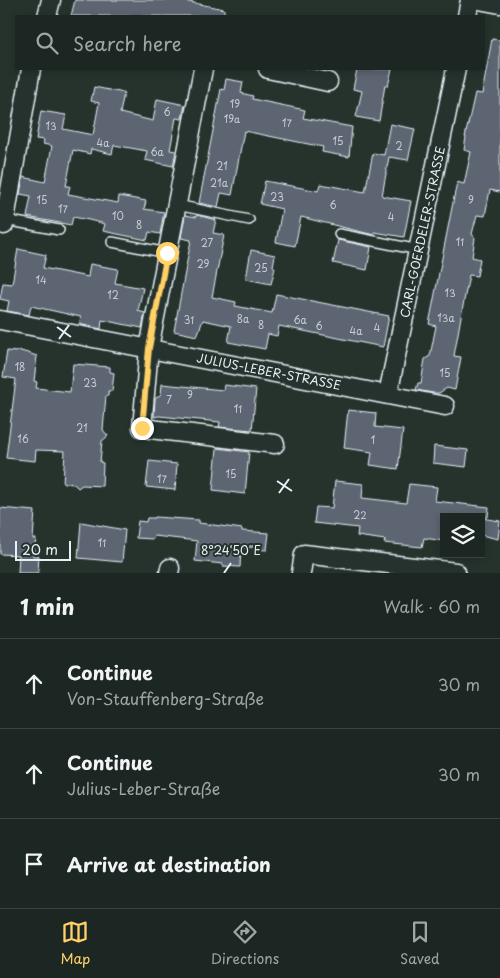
<!DOCTYPE html>
<meta charset="utf-8">
<style>
:root{--surface:#1c2622;--page:#29322f;--text:#f1f3f6;--muted:#a0a5a5;--line:#3a4340;--accent:#ffd166}
body{margin:0;font-family:"Playpen Sans",sans-serif;background:var(--page);color:var(--text)}
.controls{position:absolute;right:15px;bottom:15px;display:grid;overflow:hidden;border-radius:0px;box-shadow:0 2px 8px #0003}
.controls button{width:45px;height:45px;display:grid;place-items:center;padding:0;border:0;border-bottom:1px solid var(--line);background:var(--surface);color:var(--text);font:25px sans-serif}
.scale{position:absolute;left:15px;bottom:12px;width:56px;box-sizing:border-box;padding-left:5px;border:2px solid #e8f1f8;border-top:0;font-size:14px;line-height:18px;white-space:nowrap;color:#e8f1f8;-webkit-text-stroke:4px #26332d;paint-order:stroke}
.stop{position:absolute;width:15px;height:15px;margin:-11px;border:4px solid #ffd166;border-radius:50%;background:#fff}
.stop.end{background:#ffd166;border-color:#fff;box-shadow:0 1px 5px #0008}
.list{margin:0;padding:0;list-style:none}
h2{display:flex;justify-content:space-between;align-items:center;height:65px;margin:0;padding:0 20px;font-size:21px}
h2 small{font-size:16px;font-weight:400;color:var(--muted)}
.list li{display:grid;grid-template-columns:32px 1fr auto;gap:15px;align-items:center;box-sizing:border-box;height:90px;padding:0 20px;border-top:1px solid var(--line)}
.list b{display:block;font-size:19px;white-space:nowrap}
.list p{margin:0;font-size:16px;white-space:nowrap;color:var(--muted)}
.list em{font-size:16px;font-style:normal;color:var(--muted)}
.icon{flex:none;width:28px;height:28px;fill:none;stroke:currentColor;stroke-width:2;stroke-linecap:round;stroke-linejoin:round}
.map{position:relative;flex:none;width:500px;height:573px;overflow:hidden}
.search{position:absolute;background:var(--surface);box-shadow:0 2px 8px #0003;left:15px;right:15px;top:15px;height:55px;display:flex;align-items:center;gap:12px;box-sizing:border-box;padding:0 18px;border-radius:0px;color:var(--muted);font-size:19px}
.sheet{height:335px;background:var(--surface)}
nav{display:flex;justify-content:space-around;align-items:center;box-sizing:border-box;height:70px;border-top:1px solid var(--line);background:var(--surface);font-size:14px;color:var(--muted)}
nav a{display:grid;justify-items:center;gap:2px}
nav .on{color:var(--accent)}
.map>svg:first-child{display:block}
.building{fill:#5d6572;stroke:#e8f1f8}
.lines{fill:none;stroke-linecap:round;stroke-linejoin:round}
.service-casing{stroke:#e8f1f8;stroke-width:12}
.minor-casing{stroke:#e8f1f8;stroke-width:21}
.service{stroke:#26332d;stroke-width:9}
.minor{stroke:#26332d;stroke-width:18}
.route{stroke:#ffd166;stroke-width:6}
.ticks{fill:none;stroke:#e8f1f8;stroke-width:2}
.labels{text-anchor:middle;dominant-baseline:central;stroke-width:4;stroke-linejoin:round;paint-order:stroke}
.number-label{font-size:10px;fill:#c5ced6}
.street-label{font-size:12px;fill:#e8f1f8;stroke:#26332d}
.ticks-label{font-size:12px;text-anchor:middle;fill:#e8f1f8;stroke:#26332d;stroke-width:4;stroke-linejoin:round;paint-order:stroke}
</style>
<div class="map">
<svg width="500" height="573" viewBox="0 0 500 573">
<rect width="100%" height="100%" fill="#26332d"/>
<filter id="ink" filterUnits="userSpaceOnUse"><feTurbulence type="fractalNoise" baseFrequency=".02" numOctaves="2"/><feDisplacementMap in="SourceGraphic" scale="10" xChannelSelector="R" yChannelSelector="G"/><feConvolveMatrix kernelMatrix="1 2 1 2 8 2 1 2 1" color-interpolation-filters="sRGB"/></filter>
<g filter="url(#ink)">
<g class="building">
<polygon points="75,0 179,0 224,9 224,16 71,16"/>
<polygon points="492,39 500,40 500,192 490,190 485,216 477,215 472,234 475,238 472,257 480,259 477,276 469,275 462,311 454,356 461,357 455,390 447,388 439,393 433,393 416,390 418,383 421,383 425,359 430,356 436,326 429,324 457,182 464,184 471,152 464,150 466,137 465,137 475,93 482,94"/>
<polygon points="357,69 392,69 388,86 385,85 379,121 356,117 362,91 353,89"/>
<polygon points="226,79 243,82 241,93 253,96 252,99 305,110 303,118 352,127 349,157 322,152 323,147 244,131 232,195 221,193 218,207 199,203 221,89 224,90"/>
<polygon points="94,87 124,93 120,113 153,121 157,99 185,105 182,119 176,118 170,150 176,151 173,166 145,160 147,151 114,145 112,154 91,149 90,154 73,150 66,186 70,186 68,194 118,203 119,196 146,201 144,209 164,212 160,234 149,232 147,240 103,231 105,224 89,220 73,217 71,225 27,217 31,196 20,194 23,177 45,182 52,146 43,144 44,140 36,139 41,111 66,115 63,129 93,135 99,103 91,101"/>
<polygon points="390,124 415,129 408,160 389,157 382,196 411,201 404,237 374,232 374,235 301,217 295,246 276,242 282,209 260,204 265,181 318,191 320,184 365,192 373,153 384,155"/>
<polygon points="185,215 196,217 197,215 216,220 213,233 224,235 212,297 236,302 235,306 272,313 276,294 389,316 383,347 279,326 277,336 268,334 265,349 228,342 231,326 203,320 197,336 174,331 191,240 181,238"/>
<polygon points="338,240 371,247 367,270 333,263"/>
<polygon points="18,249 46,255 43,268 88,277 90,264 118,269 115,283 143,288 138,311 145,313 142,328 102,320 101,329 79,324 81,317 31,306 29,315 7,311 9,301 0,299 3,283 12,284"/>
<polygon points="251,250 275,255 273,266 275,268 271,284 246,279"/>
<polygon points="18,350 37,356 34,381 37,382 36,388 70,392 73,364 110,367 110,372 114,373 112,391 108,391 108,396 106,396 103,430 108,436 102,441 100,462 103,463 102,486 82,485 78,488 74,484 63,483 65,451 36,450 35,461 6,458 16,379 3,377 7,351 16,352"/>
<polygon points="162,384 223,390 224,385 256,389 252,430 219,427 220,422 159,416 154,417 155,399 161,394"/>
<polygon points="348,410 376,413 375,427 403,430 398,469 370,465 372,452 344,448"/>
<polygon points="434,446 468,450 466,467 433,463"/>
<polygon points="217,448 249,452 245,494 213,490"/>
<polygon points="149,461 177,464 175,490 146,487"/>
<polygon points="335,481 363,484 362,498 406,503 409,484 437,487 435,501 489,507 488,517 444,517 444,541 424,538 422,547 384,543 385,540 357,536 358,528 314,523 316,507 332,508"/>
<polygon points="0,508 35,511 33,539 36,539 33,556 39,556 38,573 18,573 19,555 0,554"/>
<polygon points="155,517 199,520 199,523 242,529 242,531 269,533 267,550 241,548 240,567 223,566 223,564 195,561 197,541 154,536 153,539 136,538 138,521 146,522 147,518 155,518"/>
<polygon points="481,518 500,521 498,539 481,535"/>
<polygon points="81,522 125,530 122,562 78,558"/>
</g>
<g class="lines">
<defs>
<g id="service">
<polyline points="177,205 249,220"/>
<polyline points="5,220 59,230"/>
<polyline points="339,234 419,250"/>
<polyline points="112,242 167,253"/>
</g>
<g id="minor">
<polyline points="479,0 500,4"/>
<polyline points="47,16 51,0"/>
<polyline points="467,16 470,0"/>
<polyline points="203,69 149,348 142,428 275,444"/>
<polyline points="268,69 328,82"/>
<polyline points="4,225 31,69"/>
<polyline points="0,320 445,406"/>
<polyline points="388,394 456,69"/>
<polyline points="169,573 170,568"/>
<polyline points="301,573 304,554 456,572"/>
</g>
</defs>
<use href="#service" class="service-casing"/>
<use href="#minor" class="minor-casing"/>
<use href="#service" class="service"/>
<use href="#minor" class="minor"/>
</g>
</g>
<g class="lines" filter="url(#ink)">
<polyline class="route" points="142,428 149,348 167,253"/>
</g>
<path class="ticks" d="M 57,327 L 71,337M 59,339 L 69,325M 277,481 L 292,491M 279,493 L 289,479M 224,573 L 231,563"/>
<g class="labels">
<g class="number-label">
<text x="235" y="103">19</text>
<text x="167" y="111">6</text>
<text x="232" y="118">19a</text>
<text x="287" y="122">17</text>
<text x="51" y="125">13</text>
<text x="338" y="140">15</text>
<text x="103" y="142">4a</text>
<text x="399" y="145">2</text>
<text x="157" y="151">6a</text>
<text x="222" y="165">21</text>
<text x="219" y="182">21a</text>
<text x="277" y="196">23</text>
<text x="42" y="199">15</text>
<text x="471" y="199">9</text>
<text x="333" y="204">6</text>
<text x="63" y="208">17</text>
<text x="118" y="215">10</text>
<text x="391" y="216">4</text>
<text x="139" y="224">8</text>
<text x="460" y="241">11</text>
<text x="207" y="242">27</text>
<text x="203" y="263">29</text>
<text x="261" y="267">25</text>
<text x="41" y="279">14</text>
<text x="450" y="292">13</text>
<text x="113" y="294">12</text>
<text x="446" y="317">13a</text>
<text x="243" y="318">8a</text>
<text x="189" y="319">31</text>
<text x="300" y="319">6a</text>
<text x="261" y="324">8</text>
<text x="319" y="325">6</text>
<text x="377" y="327">4</text>
<text x="356" y="330">4a</text>
<text x="20" y="366">18</text>
<text x="445" y="372">15</text>
<text x="90" y="382">23</text>
<text x="190" y="394">9</text>
<text x="169" y="399">7</text>
<text x="238" y="408">11</text>
<text x="82" y="427">21</text>
<text x="23" y="438">16</text>
<text x="373" y="439">1</text>
<text x="231" y="473">15</text>
<text x="162" y="478">17</text>
<text x="360" y="514">22</text>
<text x="102" y="542">11</text>
</g>
<g class="street-label">
<text transform="translate(422 232) rotate(-78)">CARL-GOERDELER-STRASSE</text>
<text transform="translate(269 371) rotate(11)">JULIUS-LEBER-STRASSE</text>
</g>
</g>
<g class="ticks-label">
<text x="231" y="555">8°24'50"E</text>
</g>
</svg>
<div class="controls">
<button><svg class="icon" aria-label="layers" viewBox="0 0 24 24"><path d="M12 4l9 5-9 5-9-5zM3 14l9 5 9-5"/></svg></button>
</div>
<div class="scale">20 m</div>
<div class="stop" style="left:167px;top:253px"></div>
<div class="stop end" style="left:142px;top:428px"></div>
<div class="search"><svg class="icon" aria-label="search" viewBox="0 0 24 24"><circle cx="10" cy="10" r="6"/><path d="M15 15l6 6"/></svg>Search here</div>
</div>
<section class="sheet">
<h2>1 min<small>Walk · 60 m</small></h2>
<ul class="list">
<li><svg class="icon" aria-label="ahead" viewBox="0 0 24 24"><path d="M12 20V5M6 11l6-6 6 6"/></svg><div><b>Continue</b><p>Von-Stauffenberg-Straße</p></div><em>30 m</em></li>
<li><svg class="icon" aria-label="ahead" viewBox="0 0 24 24"><path d="M12 20V5M6 11l6-6 6 6"/></svg><div><b>Continue</b><p>Julius-Leber-Straße</p></div><em>30 m</em></li>
<li><svg class="icon" aria-label="arrive" viewBox="0 0 24 24"><path d="M6 21V4h12l-3 4 3 4H6"/></svg><div><b>Arrive at destination</b></div></li>
</ul>
</section>
<nav>
<a class="on"><svg class="icon" aria-label="map" viewBox="0 0 24 24"><path d="M3 6l6-2 6 2 6-2v14l-6 2-6-2-6 2zM9 4v14M15 6v14"/></svg>Map</a>
<a><svg class="icon" aria-label="directions" viewBox="0 0 24 24"><path d="M12 3l9 9-9 9-9-9zM9 14v-3h6M13 9l2 2-2 2"/></svg>Directions</a>
<a><svg class="icon" aria-label="saved" viewBox="0 0 24 24"><path d="M7 4h10v16l-5-4-5 4z"/></svg>Saved</a>
</nav>
